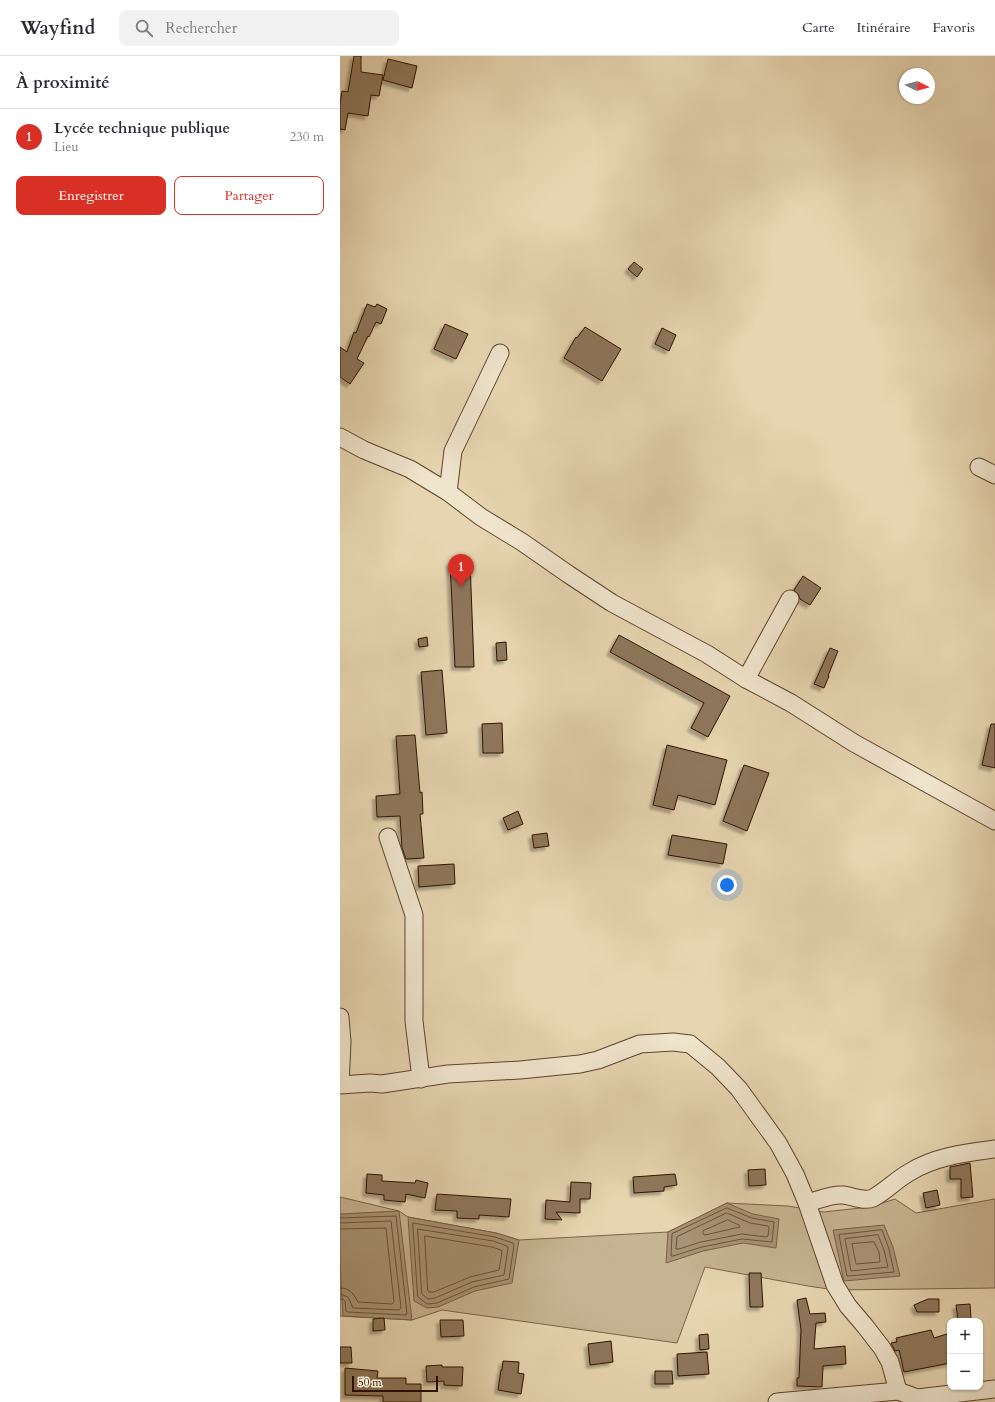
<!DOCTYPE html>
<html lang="fr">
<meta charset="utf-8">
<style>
:root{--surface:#fff;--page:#f2f2f3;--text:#2b2b33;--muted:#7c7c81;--line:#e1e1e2;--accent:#d93025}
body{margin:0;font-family:Cardo,serif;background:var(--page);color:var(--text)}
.controls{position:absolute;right:12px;bottom:12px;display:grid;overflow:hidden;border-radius:8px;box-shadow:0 1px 3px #0004}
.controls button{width:36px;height:36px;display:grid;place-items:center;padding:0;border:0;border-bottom:1px solid var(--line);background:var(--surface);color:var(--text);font:20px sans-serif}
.compass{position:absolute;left:559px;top:12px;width:36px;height:36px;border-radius:50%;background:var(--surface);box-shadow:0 1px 3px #0004;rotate:95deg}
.scale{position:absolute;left:12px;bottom:10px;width:86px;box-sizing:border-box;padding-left:4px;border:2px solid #2f1200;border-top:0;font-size:11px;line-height:14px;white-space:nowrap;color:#2f1200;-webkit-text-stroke:3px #efe4cc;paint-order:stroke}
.you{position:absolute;left:387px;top:829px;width:14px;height:14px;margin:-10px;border:3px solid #fff;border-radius:50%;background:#1a73e8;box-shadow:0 0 0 6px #1a73e833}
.badge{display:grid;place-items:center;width:26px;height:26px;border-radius:50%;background:var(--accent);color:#fff;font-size:13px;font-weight:700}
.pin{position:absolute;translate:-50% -33px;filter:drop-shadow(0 1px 2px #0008)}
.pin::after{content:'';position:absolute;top:21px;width:14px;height:12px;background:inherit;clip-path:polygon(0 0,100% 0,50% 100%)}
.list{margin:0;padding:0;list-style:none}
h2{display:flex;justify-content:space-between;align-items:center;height:52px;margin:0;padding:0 16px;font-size:17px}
h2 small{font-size:13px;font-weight:400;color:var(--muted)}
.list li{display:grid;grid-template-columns:26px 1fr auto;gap:12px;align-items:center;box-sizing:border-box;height:56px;padding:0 16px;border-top:1px solid var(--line)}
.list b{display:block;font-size:15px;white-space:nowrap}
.list p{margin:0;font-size:13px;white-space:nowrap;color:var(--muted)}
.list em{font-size:13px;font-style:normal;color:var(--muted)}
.actions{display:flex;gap:8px;padding:12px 16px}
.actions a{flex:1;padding:9px 0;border:1px solid var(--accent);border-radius:8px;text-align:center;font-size:14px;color:var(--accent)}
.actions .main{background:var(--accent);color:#fff}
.icon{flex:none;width:22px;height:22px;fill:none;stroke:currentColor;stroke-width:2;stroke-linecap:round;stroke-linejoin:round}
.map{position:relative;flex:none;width:655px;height:1346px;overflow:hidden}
header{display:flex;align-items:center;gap:24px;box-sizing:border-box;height:56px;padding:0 20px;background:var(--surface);border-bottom:1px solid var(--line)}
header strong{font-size:19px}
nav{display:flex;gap:22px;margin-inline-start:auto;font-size:14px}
.search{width:280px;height:36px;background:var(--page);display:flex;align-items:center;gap:10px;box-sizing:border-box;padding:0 14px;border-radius:8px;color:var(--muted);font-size:15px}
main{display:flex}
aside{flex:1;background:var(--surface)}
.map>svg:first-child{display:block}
.green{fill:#c7b492;stroke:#7b6349}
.water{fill:#a89374;stroke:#785f46}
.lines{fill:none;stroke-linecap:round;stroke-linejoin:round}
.shore{stroke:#6c523a;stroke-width:1}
.building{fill:#8e775c;stroke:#2f1200;filter:url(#shadow)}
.minor-casing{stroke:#5d432c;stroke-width:19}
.minor{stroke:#efe4cc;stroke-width:17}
</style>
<header>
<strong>Wayfind</strong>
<div class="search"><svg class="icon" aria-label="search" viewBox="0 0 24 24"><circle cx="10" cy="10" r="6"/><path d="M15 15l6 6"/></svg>Rechercher</div>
<nav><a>Carte</a><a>Itinéraire</a><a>Favoris</a></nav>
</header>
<main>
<aside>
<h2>À proximité<small></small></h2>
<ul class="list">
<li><span class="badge">1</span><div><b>Lycée technique publique</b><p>Lieu</p></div><em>230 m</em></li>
</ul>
<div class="actions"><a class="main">Enregistrer</a><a>Partager</a></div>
</aside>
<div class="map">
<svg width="655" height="1346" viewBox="0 0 655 1346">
<defs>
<filter id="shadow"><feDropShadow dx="-3.5" dy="3.5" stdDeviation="1" flood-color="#0004"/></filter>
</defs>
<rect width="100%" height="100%" fill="#e6d5b0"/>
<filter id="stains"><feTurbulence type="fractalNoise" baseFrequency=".005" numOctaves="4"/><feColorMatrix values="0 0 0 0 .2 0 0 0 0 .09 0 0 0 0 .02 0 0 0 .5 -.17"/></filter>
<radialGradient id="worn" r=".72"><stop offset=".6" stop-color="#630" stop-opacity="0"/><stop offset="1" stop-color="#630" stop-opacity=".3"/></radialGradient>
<polygon class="green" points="0,1141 59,1155 68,1161 156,1177 179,1184 328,1176 387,1147 448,1150 483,1156 530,1151 555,1143 576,1157 655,1143 655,1232 495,1234 468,1230 365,1211 337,1287 102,1254 72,1264 0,1260"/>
<g class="water">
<polygon points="387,1147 413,1158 439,1163 436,1192 403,1187 363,1195 326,1207 328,1176"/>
<polygon points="59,1155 72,1264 3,1260 0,1206 0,1158"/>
<polygon points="68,1161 156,1177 179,1184 172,1227 135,1235 98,1251 87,1252 74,1245"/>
<polygon points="544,1169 553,1191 560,1220 504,1225 493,1174"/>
</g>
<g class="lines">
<g class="shore">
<polygon points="387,1152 412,1162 434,1166 432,1186 402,1183 362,1191 333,1200 331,1200 332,1178"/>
<polygon points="387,1157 410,1167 428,1170 429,1172 428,1180 426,1181 402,1178 361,1186 339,1193 336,1193 337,1181"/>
<polyline points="0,1162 56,1160 67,1258 65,1259 8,1256 6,1255 5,1245 3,1243 0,1243"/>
<polygon points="388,1164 399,1169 400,1171 365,1179 363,1178 363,1175"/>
<polyline points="0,1167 51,1165 61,1252 59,1254 13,1252 8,1241 0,1238"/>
<polygon points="73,1167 155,1181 173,1187 174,1189 169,1223 134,1231 97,1247 87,1248 78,1241"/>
<path d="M 0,1173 L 46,1172 L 54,1246 L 52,1248 L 18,1246 C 13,1238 11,1232 0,1232"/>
<polygon points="78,1173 153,1185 167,1190 168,1192 164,1219 132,1226 95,1242 88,1243 82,1238"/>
<polygon points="542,1174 549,1193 554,1216 507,1220 499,1179"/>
<polygon points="538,1179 544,1194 548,1211 511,1215 505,1183"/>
<polygon points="85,1180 152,1191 161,1194 162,1196 159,1214 130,1221 94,1236 89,1236 88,1235"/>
<polygon points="534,1186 539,1196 540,1206 516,1208 512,1188"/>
</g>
</g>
<g class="building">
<polygon points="14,0 21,0 21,16 43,19 39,40 31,39 28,60 8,57 5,74 0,73 0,48 2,35 8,36"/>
<polygon points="48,3 77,10 72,32 43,24"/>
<polygon points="294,206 303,213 297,221 288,213"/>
<polygon points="27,248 35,251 37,248 47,253 41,268 36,266 29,281 28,280 17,303 24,307 10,328 0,321 0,291 7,296 14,276 16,277"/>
<polygon points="105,268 128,278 116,303 94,293"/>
<polygon points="245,271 281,293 262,325 224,302 236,281 237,282"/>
<polygon points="322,272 336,279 329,295 315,288"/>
<polygon points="130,505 134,611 115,611 110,506"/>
<polygon points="463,520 481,532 470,549 460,543 458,538 454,534"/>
<polygon points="279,579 390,640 368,681 351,672 364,647 270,596"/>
<polygon points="87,581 88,590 79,591 78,583"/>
<polygon points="166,586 167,604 157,605 156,587"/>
<polygon points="490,592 498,595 488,620 489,620 484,632 474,628"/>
<polygon points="102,614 107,677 86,679 81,616"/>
<polygon points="162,667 163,697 143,697 142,668"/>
<polygon points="651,668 655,668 655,712 642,709"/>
<polygon points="75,679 80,737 82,736 83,758 80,758 84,802 66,803 62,792 60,760 37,761 36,740 60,738 56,680"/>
<polygon points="327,689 387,704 375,749 338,739 334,754 313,749"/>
<polygon points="404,709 429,717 407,775 383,765"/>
<polygon points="178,755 183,768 168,774 163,762"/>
<polygon points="207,777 209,790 194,792 192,779"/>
<polygon points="332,779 387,788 383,808 328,799"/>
<polygon points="114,808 115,828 79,831 78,810"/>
<polygon points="630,1107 633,1141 621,1142 621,1123 610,1123 610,1111"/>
<polygon points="425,1113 426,1129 409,1130 408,1114"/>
<polygon points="27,1118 42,1119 42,1125 75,1127 76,1124 88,1127 85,1142 66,1138 65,1146 44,1144 44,1139 26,1137"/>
<polygon points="335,1118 337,1129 324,1131 324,1135 294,1137 293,1121"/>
<polygon points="231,1126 251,1127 250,1143 240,1143 240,1157 216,1156 222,1164 205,1163 206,1144 230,1146"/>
<polygon points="597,1134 600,1149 586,1152 583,1137"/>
<polygon points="97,1138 171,1143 169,1161 139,1159 139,1163 117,1162 117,1155 95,1154"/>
<polygon points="409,1217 421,1217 423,1251 410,1251"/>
<polygon points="466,1242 470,1258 485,1257 486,1266 476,1267 474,1293 505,1290 506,1308 483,1310 482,1331 457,1330 457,1322 459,1322 461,1274 457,1244"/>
<polygon points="588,1243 599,1243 599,1256 577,1256 574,1249"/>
<polygon points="630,1248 631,1263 618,1264 616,1249"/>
<polygon points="44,1262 45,1274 33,1275 33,1263"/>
<polygon points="100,1264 123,1264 124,1280 101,1281"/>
<polygon points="591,1274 594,1282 610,1277 610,1307 564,1316 559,1294 555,1295 551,1287 557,1286 556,1282"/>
<polygon points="368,1278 369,1293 360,1294 359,1279"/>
<polygon points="271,1285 273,1306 250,1309 248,1288"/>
<polygon points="0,1291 11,1291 12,1307 0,1307"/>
<polygon points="367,1296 369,1318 338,1320 337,1298"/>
<polygon points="163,1305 179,1306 178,1317 184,1318 181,1338 158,1334 161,1314 162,1314"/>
<polygon points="102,1309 102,1311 123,1311 122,1330 104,1329 104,1325 87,1326 86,1310"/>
<polygon points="5,1312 38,1315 37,1322 66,1322 66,1328 81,1328 81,1346 43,1346 43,1340 5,1339"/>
<polygon points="315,1315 332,1315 333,1328 315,1328"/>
</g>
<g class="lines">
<defs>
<g id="minor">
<polyline points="0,381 24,394 70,413 108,436 141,461 182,486 228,518 272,547 367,598 406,623 451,647 514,687 655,765"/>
<polyline points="639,411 655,419"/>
<polyline points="108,436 113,395 160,297"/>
<polyline points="406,623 450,543"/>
<polyline points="48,781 74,859 74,965 81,1023"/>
<polyline points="0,961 2,986 0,1028"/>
<polyline points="0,1029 30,1027 42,1028 108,1018 180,1014 240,1008 258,1004 300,988 333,986 350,988 378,1011 399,1033 438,1087 455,1118 467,1147 495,1229 508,1250 525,1270 542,1292 550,1306 558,1335"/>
<path d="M 467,1147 C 479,1144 491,1138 503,1139 C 513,1140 523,1146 533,1142 C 546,1135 557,1123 570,1116 C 596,1100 626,1097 655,1093"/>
<polyline points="437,1346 558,1335 577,1342 655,1333"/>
</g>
</defs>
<use href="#minor" class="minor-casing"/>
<use href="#minor" class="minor"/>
</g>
<rect width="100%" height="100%" filter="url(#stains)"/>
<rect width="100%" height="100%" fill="url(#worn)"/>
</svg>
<div class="controls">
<button>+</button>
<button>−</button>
</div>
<svg class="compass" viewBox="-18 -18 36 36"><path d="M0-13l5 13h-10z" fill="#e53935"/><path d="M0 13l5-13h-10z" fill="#7c7c81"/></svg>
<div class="scale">50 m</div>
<div class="you"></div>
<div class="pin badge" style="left:121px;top:531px">1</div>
</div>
</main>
